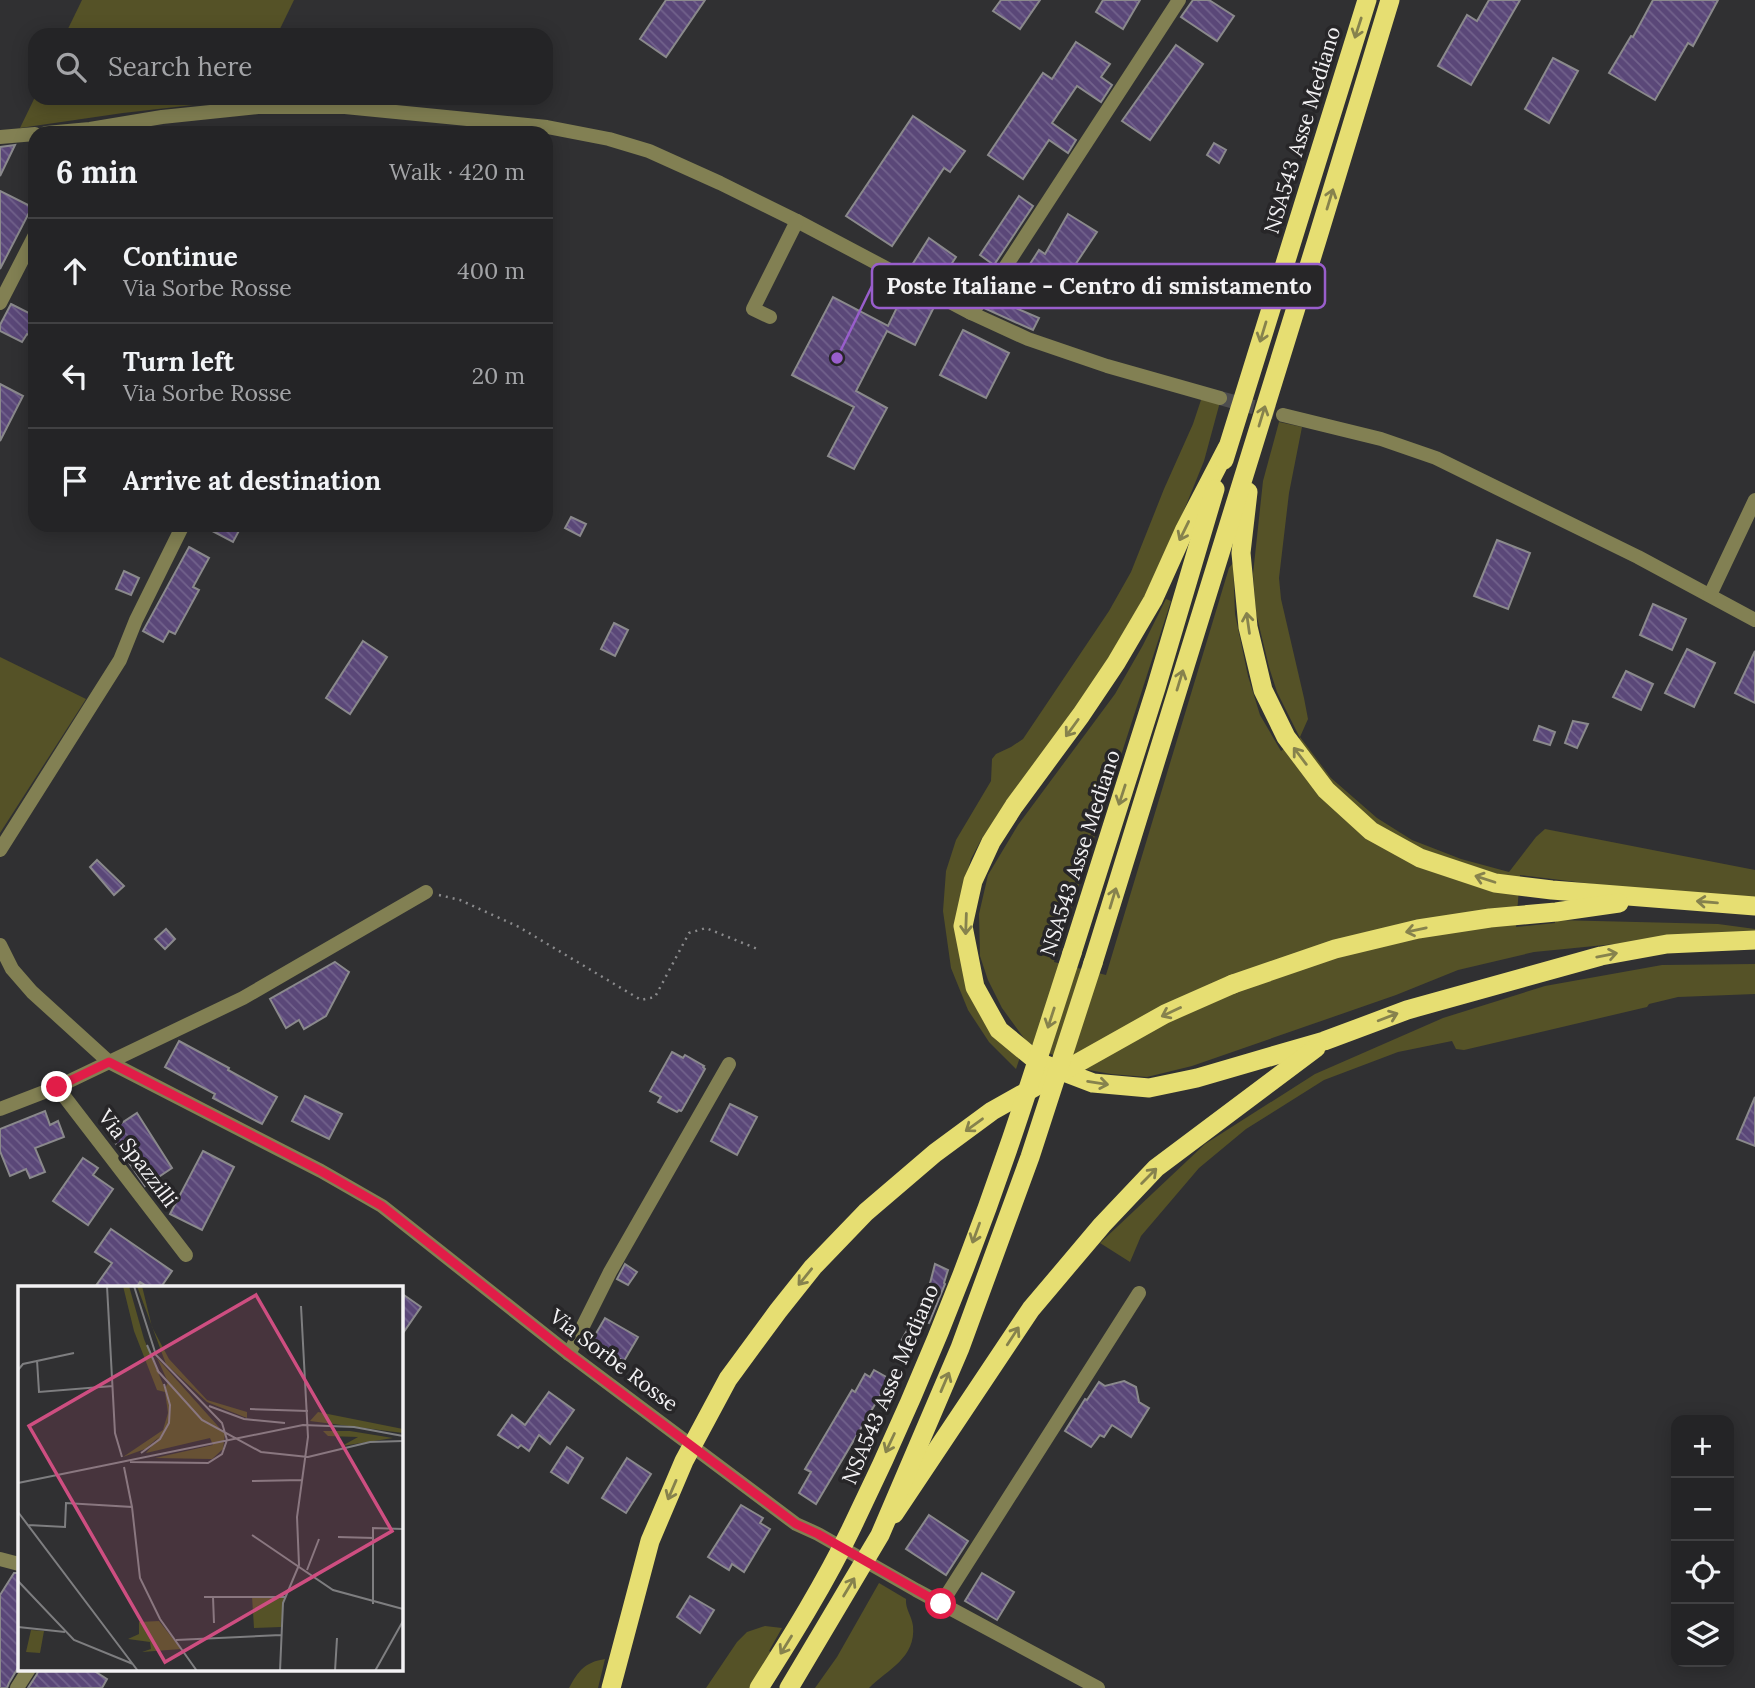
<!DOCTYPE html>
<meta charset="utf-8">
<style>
:root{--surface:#242426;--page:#2c2c2e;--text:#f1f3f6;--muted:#a3a4a7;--line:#414143}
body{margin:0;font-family:Lora,serif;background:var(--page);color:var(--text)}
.controls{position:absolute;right:21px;bottom:21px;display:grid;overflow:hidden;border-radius:14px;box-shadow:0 4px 18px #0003}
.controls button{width:63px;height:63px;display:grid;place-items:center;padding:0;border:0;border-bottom:2px solid var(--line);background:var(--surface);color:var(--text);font:35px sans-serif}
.stop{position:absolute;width:21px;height:21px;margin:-16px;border:5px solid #e11d48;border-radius:50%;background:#fff}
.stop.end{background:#e11d48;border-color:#fff;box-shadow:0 2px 7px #0008}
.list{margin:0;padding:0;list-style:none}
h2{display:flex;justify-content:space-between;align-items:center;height:91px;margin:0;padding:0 28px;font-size:30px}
h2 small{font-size:23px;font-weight:400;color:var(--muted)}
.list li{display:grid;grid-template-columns:46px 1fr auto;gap:21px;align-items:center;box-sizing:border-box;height:105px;padding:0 28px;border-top:2px solid var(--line)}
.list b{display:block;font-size:26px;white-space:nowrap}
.list p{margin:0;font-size:23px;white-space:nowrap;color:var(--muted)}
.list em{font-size:23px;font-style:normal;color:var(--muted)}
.icon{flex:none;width:38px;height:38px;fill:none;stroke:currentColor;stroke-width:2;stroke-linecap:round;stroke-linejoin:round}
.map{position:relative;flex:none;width:1755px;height:1688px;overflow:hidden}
.search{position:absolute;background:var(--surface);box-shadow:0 4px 18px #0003;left:28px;top:28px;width:525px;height:77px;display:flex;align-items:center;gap:18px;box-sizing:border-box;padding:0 24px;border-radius:21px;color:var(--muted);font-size:26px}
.panel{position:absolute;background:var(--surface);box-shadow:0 4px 18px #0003;left:28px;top:126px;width:525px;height:406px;border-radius:21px}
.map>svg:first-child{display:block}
.green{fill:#555227}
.building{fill:url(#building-back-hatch);stroke:#8a898c;stroke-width:2}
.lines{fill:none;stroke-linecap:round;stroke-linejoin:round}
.minor-tunnel{stroke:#4d4d4f;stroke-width:14;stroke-dasharray:14 7;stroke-linecap:butt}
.path{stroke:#8a8a8c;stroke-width:2.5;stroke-dasharray:2 5;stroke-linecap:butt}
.minor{stroke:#828053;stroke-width:14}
.trunk{stroke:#e6de72;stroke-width:19}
.trunk-bridge{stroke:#e6de72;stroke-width:19}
.oneway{stroke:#86824d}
.route{stroke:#e11d48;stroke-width:9}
.labels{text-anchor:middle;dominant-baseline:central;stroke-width:7;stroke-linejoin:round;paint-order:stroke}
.street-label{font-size:21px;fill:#f3f2f4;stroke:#272628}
.inset-road{fill:none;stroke:#7e7e80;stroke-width:2}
.view{fill:#ce4e81;fill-opacity:0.15;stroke:#ce4e81;stroke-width:3.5}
.inset-edge{fill:none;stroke:#f3f2f4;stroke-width:3.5}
.leader{fill:none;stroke:#995ecc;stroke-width:2.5}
.callout-dot{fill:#995ecc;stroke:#272628;stroke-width:2.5}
.callout{fill:#272628;stroke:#995ecc;stroke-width:2.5}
.callout-label{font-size:23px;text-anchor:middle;font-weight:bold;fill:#f3f2f4}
</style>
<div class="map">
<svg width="1755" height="1688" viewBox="0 0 1755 1688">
<defs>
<pattern id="building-back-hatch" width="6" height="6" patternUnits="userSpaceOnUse" patternTransform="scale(1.75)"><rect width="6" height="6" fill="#5a4778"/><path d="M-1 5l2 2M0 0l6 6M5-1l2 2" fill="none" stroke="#72628c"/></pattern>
</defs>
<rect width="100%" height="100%" fill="#303032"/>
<g class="green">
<polygon points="82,0 294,0 277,35 65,35"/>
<polygon points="35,97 35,98 247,98 246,99 123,113 20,128"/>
<polygon points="1202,397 1220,402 1204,461 1180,520 1151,586 1091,688 982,838 971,859 961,894 960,955 1020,1057 1016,1069 989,1042 968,1010 951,968 943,911 946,871 956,840 991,781 992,759 996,754 1011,747 1023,739 1109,611 1131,572 1164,489 1193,424"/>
<polygon points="1279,422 1302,427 1289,493 1279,578 1281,599 1304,698 1308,719 1300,737 1331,778 1377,818 1412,840 1461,859 1509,872 1536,837 1545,829 1755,870 1755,904 1520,875 1516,927 1555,923 1555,920 1718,924 1755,929 1755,936 1625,943 1534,952 1458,970 1396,995 1192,1066 1147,1077 1111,1074 1078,1068 1026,1041 1002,1008 988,980 980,956 979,914 988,875 1018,825 1115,694 1143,645 1166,599 1171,601 1054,962 1106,975 1229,568 1233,563 1235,614 1248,676 1260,715 1281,751 1300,738 1277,692 1269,667 1256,613 1253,574 1263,481"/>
<polygon points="0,657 86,699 0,833"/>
<polygon points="1755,964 1755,994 1678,997 1649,1004 1647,1007 1464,1050 1456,1049 1452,1041 1398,1052 1324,1080 1246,1129 1199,1168 1141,1236 1130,1262 1100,1243 1205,1144 1315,1074 1443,1018 1545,986 1662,965"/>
<path d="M 879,1583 L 906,1599 C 905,1609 912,1616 913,1626 C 916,1658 888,1669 869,1688 L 815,1688 L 837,1657 Z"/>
<polygon points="765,1626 782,1628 769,1651 772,1653 750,1688 706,1688 737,1642 747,1632"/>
<path d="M 605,1659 L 598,1688 L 569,1688 C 578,1671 585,1662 605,1659 Z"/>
</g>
<g class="building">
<polygon points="666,0 705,0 666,57 640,39"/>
<polygon points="1001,0 1040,0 1020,29 993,11"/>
<polygon points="1103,0 1140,0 1123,29 1096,12"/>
<polygon points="1193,0 1209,0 1234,16 1217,41 1181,17"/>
<polygon points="1489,0 1520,0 1471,85 1438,66 1467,15 1477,21"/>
<polygon points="1653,0 1718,0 1693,46 1688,43 1655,100 1609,73 1631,36 1633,37"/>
<polygon points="1076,42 1110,64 1101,77 1112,85 1101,102 1077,86 1052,123 1076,140 1068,153 1049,140 1023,179 988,155 1043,73 1052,79"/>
<polygon points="1176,45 1203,64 1150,140 1122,121"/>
<polygon points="1553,58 1578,71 1549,123 1525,109"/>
<polygon points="913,116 965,151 950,172 944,168 892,246 846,216"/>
<polygon points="1214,143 1226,150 1219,163 1207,155"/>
<polygon points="15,145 0,176 0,147"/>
<polygon points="0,191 32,207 0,269"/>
<polygon points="1019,196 1033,206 994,265 980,255"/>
<polygon points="1068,214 1097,232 1061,286 1030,264 1039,250 1045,254"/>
<polygon points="929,238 956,257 939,283 912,265"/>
<polygon points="905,291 935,305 915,345 887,331 856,391 887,408 854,469 828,456 854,407 792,375 833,297 888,326"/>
<polygon points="995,299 1039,318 1033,330 986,309"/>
<polygon points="11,304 35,316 35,338 27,334 22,342 0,331 0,325"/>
<polygon points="963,330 1009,353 986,398 940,375"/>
<polygon points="0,384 23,396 0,441"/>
<polygon points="571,517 586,524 580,536 565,528"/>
<polygon points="201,525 242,525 233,542"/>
<polygon points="1497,540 1530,553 1508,609 1474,596"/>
<polygon points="189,547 209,558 193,587 199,590 175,634 169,631 163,642 143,631"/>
<polygon points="124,571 139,578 131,595 116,589"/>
<polygon points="1653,604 1686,619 1672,650 1640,635"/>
<polygon points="614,623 628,630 615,656 601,649"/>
<polygon points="363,641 387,657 350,714 326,698"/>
<polygon points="1687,649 1715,663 1694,707 1665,693"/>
<polygon points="1755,651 1755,703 1735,693"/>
<polygon points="1626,671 1653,684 1641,710 1613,697"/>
<polygon points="1573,721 1588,724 1577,748 1565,743"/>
<polygon points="1539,726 1555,732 1550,745 1534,740"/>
<polygon points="97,860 124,886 114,895 90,867"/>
<polygon points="166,929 175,939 165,949 155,939"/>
<polygon points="335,962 349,972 326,1016 304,1029 299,1020 286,1028 270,999"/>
<polygon points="179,1041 229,1068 228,1070 277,1097 262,1124 213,1098 215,1094 165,1067"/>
<polygon points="672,1052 683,1058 685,1055 704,1066 703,1067 705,1069 682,1110 681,1111 679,1110 677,1112 658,1102 661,1097 650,1091"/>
<polygon points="305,1096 342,1114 329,1139 292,1121"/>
<polygon points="1755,1097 1755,1146 1737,1139"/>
<polygon points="730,1104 757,1117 737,1155 711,1141"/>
<polygon points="45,1111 50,1125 58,1121 64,1137 35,1148 45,1172 30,1178 26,1169 10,1176 0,1151 0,1129"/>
<polygon points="137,1113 172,1168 145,1186 108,1132"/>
<polygon points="203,1151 234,1167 202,1230 170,1214"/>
<polygon points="83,1158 98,1168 93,1175 113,1189 88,1225 53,1201"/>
<polygon points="111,1229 172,1271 161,1287 148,1287 140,1282 137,1287 95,1287 112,1263 95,1252"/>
<polygon points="625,1264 637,1272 628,1285 617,1279"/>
<polygon points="935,1264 948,1270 944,1283 945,1284 929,1323 926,1322 914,1348 901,1341 927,1295"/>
<polygon points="401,1293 421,1307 401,1336"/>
<polygon points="605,1318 638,1337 624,1361 591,1342"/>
<polygon points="874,1370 890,1379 816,1504 799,1493 811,1472 805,1469 852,1390 855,1392 865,1374 870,1377"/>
<polygon points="1124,1381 1136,1387 1139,1402 1149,1408 1131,1437 1112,1425 1104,1437 1100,1435 1091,1447 1065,1431 1085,1399 1087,1400 1099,1382 1105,1386"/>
<polygon points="549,1392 574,1410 550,1444 539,1435 529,1451 521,1445 518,1448 498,1435 512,1415 525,1425"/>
<polygon points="567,1447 583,1458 568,1483 551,1472"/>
<polygon points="627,1458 651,1474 626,1513 602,1498"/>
<polygon points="741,1505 763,1518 760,1523 770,1529 744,1572 732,1564 729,1570 708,1557"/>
<polygon points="929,1515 968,1541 946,1575 906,1549"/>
<polygon points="14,1573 19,1573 19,1666 9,1683 7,1688 0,1688 0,1595"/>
<polygon points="982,1573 1014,1592 997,1620 965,1601"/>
<polygon points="690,1596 714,1610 700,1633 677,1617"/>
<polygon points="39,1669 91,1669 107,1679 102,1688 28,1688 37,1674"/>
</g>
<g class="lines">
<polyline class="minor-tunnel" points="1220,398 1283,415"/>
<polyline class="path" points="439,895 460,900 519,927 641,1000 655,997 689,933 706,928 760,950"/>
<g class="minor">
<polyline points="46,133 90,129 162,117 258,107 345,107 547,127 609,139 649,151 720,183 797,221 971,313 991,289 1179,0"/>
<polyline points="0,137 35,134"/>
<polyline points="0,303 35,235"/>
<polyline points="971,313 1028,339 1107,366 1220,398"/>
<polyline points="770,317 753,309 797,221"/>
<polyline points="1283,415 1381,439 1436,458 1638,557 1755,620"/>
<polyline points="1710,595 1755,500"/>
<polyline points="0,850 120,660 136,620 183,525"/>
<polyline points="0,945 12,969 32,992 109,1062 321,1171 382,1206 569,1354 796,1524 818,1534 916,1590 1098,1688"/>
<polyline points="57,1087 186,1255"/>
<polyline points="0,1109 57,1087 243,998 426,892"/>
<polyline points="569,1354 610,1272 729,1064"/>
<polyline points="0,1559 19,1564"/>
<polyline points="941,1604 1139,1293"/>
<polyline points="17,1688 29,1669"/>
</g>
<g class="trunk">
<polyline points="1227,448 1185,529 1153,600 1116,663 1081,715 1014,806 991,842 973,881 963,926 975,987 999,1030 1038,1062 1093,1083 1149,1088 1197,1078 1324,1041 1407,1010 1601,956 1667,944 1755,940"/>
<polyline points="1224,460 1367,0"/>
<polyline points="1248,492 1241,553 1248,627 1263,690 1286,737 1326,790 1371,831 1420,858 1495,883 1552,890 1755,906"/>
<polyline points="1072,953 1156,688 1215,489"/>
<polyline points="1093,963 1317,240 1390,0"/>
<polyline points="1233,984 1335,949 1418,929 1490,918 1556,912 1619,903"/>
<polyline points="894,1514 1031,1309 1102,1225 1156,1168 1316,1048"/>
</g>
<g class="trunk-bridge">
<polyline points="611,1688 650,1541 684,1461 728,1379 778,1311 813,1267 866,1212 935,1153 992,1111 1165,1014 1233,984"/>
<path d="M 759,1688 C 792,1636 825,1583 852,1527 C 913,1402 966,1272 1011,1140 C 1032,1078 1052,1015 1072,953"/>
<polyline points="789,1688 880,1535 960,1348 1030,1157 1093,963"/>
</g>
</g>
<defs><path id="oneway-shaft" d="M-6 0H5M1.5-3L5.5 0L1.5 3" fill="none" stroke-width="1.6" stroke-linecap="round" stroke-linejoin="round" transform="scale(1.75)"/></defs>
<g class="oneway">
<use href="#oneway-shaft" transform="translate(1358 28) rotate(108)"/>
<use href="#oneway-shaft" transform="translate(1330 199) rotate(-73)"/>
<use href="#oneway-shaft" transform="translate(1263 332) rotate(107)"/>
<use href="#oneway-shaft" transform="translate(1262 416) rotate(-73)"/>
<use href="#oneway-shaft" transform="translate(1184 531) rotate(116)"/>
<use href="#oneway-shaft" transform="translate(1248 623) rotate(-98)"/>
<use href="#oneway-shaft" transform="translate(1180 680) rotate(-73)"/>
<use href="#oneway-shaft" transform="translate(1072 728) rotate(126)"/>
<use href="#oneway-shaft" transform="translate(1300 756) rotate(-127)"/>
<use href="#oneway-shaft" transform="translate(1122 795) rotate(108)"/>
<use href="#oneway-shaft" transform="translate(1485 879) rotate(-162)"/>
<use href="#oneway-shaft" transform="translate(1113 898) rotate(-73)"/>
<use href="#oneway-shaft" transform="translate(1707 902) rotate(-175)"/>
<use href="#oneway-shaft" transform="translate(966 924) rotate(92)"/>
<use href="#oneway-shaft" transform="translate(1416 930) rotate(168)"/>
<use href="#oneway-shaft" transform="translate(1607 955) rotate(-11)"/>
<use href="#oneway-shaft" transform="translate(1171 1012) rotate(155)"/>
<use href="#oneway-shaft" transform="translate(1388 1017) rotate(-21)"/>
<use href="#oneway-shaft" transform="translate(1051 1018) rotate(108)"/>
<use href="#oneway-shaft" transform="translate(1098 1083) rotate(9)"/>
<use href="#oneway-shaft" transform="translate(974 1125) rotate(144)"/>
<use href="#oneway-shaft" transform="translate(1149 1176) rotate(-45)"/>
<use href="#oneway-shaft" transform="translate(976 1233) rotate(110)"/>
<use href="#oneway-shaft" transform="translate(805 1277) rotate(129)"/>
<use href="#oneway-shaft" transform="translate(1013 1336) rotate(-57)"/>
<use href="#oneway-shaft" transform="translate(945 1382) rotate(-67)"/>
<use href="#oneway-shaft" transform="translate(890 1443) rotate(115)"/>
<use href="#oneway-shaft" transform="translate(672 1490) rotate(113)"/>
<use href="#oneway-shaft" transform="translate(849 1587) rotate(-59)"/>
<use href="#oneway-shaft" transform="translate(786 1645) rotate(122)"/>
</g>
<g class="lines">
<polyline class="route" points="57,1087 109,1062 321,1171 382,1206 569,1354 796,1524 818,1534 941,1604"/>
</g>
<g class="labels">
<g class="street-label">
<text transform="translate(1302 130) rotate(-73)">NSA543 Asse Mediano</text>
<text transform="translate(1080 853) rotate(-72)">NSA543 Asse Mediano</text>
<text transform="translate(138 1158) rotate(53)">Via Spazzilli</text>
<text transform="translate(614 1360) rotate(37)">Via Sorbe Rosse</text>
<text transform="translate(890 1384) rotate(-67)">NSA543 Asse Mediano</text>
</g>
</g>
<g transform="translate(18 1286)">
<rect width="385" height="385" fill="#303032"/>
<path d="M 105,0 L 111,0 L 126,53 L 147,103 L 150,96 L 139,72 L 207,148 L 205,163 L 194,173 L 137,172 L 195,159 L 192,152 L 128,167 L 141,151 L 127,163 L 105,171 L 145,144 L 150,127 L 147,106 L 139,104 L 116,45 ZM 119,0 L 124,0 L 134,41 L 151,73 L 189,114 L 229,126 L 229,132 L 189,116 L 148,78 ZM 300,126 L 385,143 L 385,147 L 292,135 ZM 305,145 L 332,145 L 375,152 L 324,160 L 340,151 L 310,150 ZM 234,310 L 266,312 L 263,341 L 236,342 ZM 141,335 L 163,363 L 124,366 L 133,363 L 132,356 L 110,353 L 121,348 L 121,336 ZM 13,344 L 26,345 L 22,367 L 8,366 Z" fill="#555227"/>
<path class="inset-road" d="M 89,0 L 97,147 L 104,171M 129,59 L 141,87M 19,74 L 21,106 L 95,100M 0,84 L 5,78 L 56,67M 139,84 L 184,134 L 243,166 L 290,171 L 352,156 L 385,155M 191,120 L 226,133 L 267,137M 232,123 L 290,125M 123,167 L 142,153 L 151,137 L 152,119 L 146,98M 112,176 L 190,177 L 204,168 L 209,154 L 204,137 L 138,69 L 116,0M 106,181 L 114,221M 234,195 L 284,194M 0,197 L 285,139 L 336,141 L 385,150M 0,226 L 120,385M 10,239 L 47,241 L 48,217 L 114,221 L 122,292 L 142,333 L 179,385M 234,249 L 315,304 L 385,323M 320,251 L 356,252M 289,284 L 301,253M 0,295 L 56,354 L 115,378M 186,311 L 267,311M 195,311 L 196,337M 355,318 L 355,242 L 385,243M 0,341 L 47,346M 158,354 L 263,349M 262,385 L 265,317 L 281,279 L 279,231 L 290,151 L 283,20M 317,385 L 319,352M 357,385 L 385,335"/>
<path class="view" d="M 238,9 L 374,245 L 147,376 L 11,140 Z"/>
<rect width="385" height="385" class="inset-edge"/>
</g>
<path class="leader" d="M837 358L872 286"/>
<circle class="callout-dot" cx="837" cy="358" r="7"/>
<rect class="callout" x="872" y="264" width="453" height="44" rx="7"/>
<g class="callout-label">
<text x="1099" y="294">Poste Italiane - Centro di smistamento</text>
</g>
</svg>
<div class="controls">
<button>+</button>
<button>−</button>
<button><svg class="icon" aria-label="locate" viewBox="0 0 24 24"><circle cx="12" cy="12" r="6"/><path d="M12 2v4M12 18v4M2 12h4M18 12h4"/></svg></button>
<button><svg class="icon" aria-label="layers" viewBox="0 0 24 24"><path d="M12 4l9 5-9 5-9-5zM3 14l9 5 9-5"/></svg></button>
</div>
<div class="stop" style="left:941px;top:1604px"></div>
<div class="stop end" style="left:57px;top:1087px"></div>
<div class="search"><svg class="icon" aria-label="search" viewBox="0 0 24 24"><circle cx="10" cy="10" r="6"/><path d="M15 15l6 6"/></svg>Search here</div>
<section class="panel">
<h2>6 min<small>Walk · 420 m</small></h2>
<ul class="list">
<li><svg class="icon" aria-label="ahead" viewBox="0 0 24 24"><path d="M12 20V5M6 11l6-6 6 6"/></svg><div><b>Continue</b><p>Via Sorbe Rosse</p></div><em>400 m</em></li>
<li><svg class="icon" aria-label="left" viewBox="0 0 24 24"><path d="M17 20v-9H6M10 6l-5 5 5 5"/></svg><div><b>Turn left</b><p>Via Sorbe Rosse</p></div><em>20 m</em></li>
<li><svg class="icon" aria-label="arrive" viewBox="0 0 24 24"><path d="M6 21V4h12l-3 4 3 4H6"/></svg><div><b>Arrive at destination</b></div></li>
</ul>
</section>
</div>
